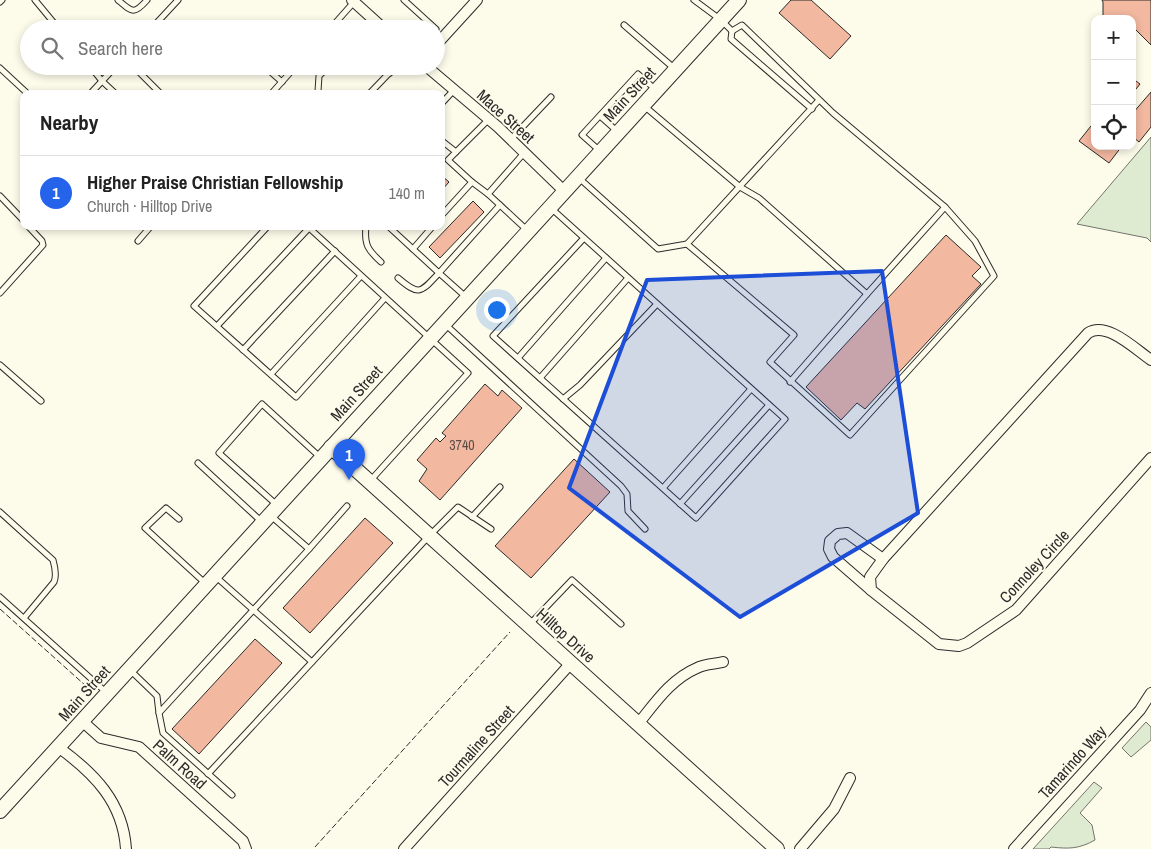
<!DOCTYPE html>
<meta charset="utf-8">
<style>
:root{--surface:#fff;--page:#f2f2f2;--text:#222;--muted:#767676;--line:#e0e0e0;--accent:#2563eb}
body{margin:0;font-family:"Archivo Narrow",sans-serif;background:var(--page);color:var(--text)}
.controls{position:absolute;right:15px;top:15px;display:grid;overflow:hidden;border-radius:10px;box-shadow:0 2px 8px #0003}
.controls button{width:45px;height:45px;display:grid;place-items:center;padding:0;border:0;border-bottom:1px solid var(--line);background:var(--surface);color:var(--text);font:25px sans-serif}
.you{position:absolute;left:496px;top:309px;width:18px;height:18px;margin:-12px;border:4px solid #fff;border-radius:50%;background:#1a73e8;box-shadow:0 0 0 8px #1a73e833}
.badge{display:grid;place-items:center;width:32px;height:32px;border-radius:50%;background:var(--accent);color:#fff;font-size:16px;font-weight:700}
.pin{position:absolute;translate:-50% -41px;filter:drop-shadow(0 1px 2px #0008)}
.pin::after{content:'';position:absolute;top:26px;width:18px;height:15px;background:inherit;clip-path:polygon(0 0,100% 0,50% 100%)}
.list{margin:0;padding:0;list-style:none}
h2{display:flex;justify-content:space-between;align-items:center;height:65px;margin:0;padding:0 20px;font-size:21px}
h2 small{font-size:16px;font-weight:400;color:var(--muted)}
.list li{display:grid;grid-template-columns:32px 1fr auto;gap:15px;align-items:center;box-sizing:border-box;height:75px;padding:0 20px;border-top:1px solid var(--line)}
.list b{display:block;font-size:19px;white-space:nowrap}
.list p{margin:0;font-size:16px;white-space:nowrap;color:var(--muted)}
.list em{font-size:16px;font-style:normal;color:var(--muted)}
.icon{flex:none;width:28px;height:28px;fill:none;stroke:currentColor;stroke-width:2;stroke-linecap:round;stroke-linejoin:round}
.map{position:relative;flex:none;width:1151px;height:849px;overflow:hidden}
.search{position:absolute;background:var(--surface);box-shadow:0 2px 8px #0003;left:20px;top:20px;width:425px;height:55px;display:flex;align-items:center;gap:12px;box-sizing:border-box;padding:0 18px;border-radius:28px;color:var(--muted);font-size:19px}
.panel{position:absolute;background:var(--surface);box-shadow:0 2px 8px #0003;left:20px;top:90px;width:425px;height:140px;border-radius:10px}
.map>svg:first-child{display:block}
.green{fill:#deebd1;stroke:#74746e}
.building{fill:#f2b8a0;stroke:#2b2b2b}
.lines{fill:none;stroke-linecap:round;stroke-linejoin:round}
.lane-casing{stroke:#2b2b2b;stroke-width:7}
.street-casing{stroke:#2b2b2b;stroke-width:12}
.secondary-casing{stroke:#2b2b2b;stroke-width:16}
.lane{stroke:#fdfbea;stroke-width:5}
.street{stroke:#fdfbea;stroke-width:10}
.secondary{stroke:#fdfbea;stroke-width:14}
.fence{stroke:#2b2b2b;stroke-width:1;stroke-dasharray:6 2.5;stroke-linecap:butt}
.marked{fill:#1d4ed8;fill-opacity:0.2;stroke:#1d4ed8;stroke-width:4;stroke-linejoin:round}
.labels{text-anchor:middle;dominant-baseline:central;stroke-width:4;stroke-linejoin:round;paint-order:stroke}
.number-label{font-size:14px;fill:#5d4e48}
.street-label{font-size:16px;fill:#2b2b2b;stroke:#fdfbea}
</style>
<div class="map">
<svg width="1151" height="849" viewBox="0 0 1151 849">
<rect width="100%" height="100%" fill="#fdfbea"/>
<g class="green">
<polygon points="1151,137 1151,242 1147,238 1077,224"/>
<polygon points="1146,722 1151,727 1151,740 1131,757 1122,748"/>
<path d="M 1094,782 L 1102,788 L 1080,813 L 1092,825 L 1095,840 C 1079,849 1069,849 1051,847 L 1049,849 L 1033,849 Z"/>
</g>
<g class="building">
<polygon points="791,0 811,0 851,36 830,59 779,13"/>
<polygon points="1102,0 1151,0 1151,45 1136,30 1132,31 1132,19 1103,18 1103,2"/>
<polygon points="1132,78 1140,84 1132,94"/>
<polygon points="1151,92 1151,127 1139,142 1132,136 1132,114"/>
<polygon points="1095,121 1095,146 1122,146 1109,163 1079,141"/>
<polygon points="441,175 449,182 441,191"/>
<polygon points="473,201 484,212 440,258 429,247"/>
<polygon points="946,235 981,267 972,276 981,284 865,409 857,403 841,420 806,387"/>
<polygon points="485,384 498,396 502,390 522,408 440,500 419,481 427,469 417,460 436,438 440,442 446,436 442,433"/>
<polygon points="574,459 610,492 531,578 495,546"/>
<polygon points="365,518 393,543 310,633 283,608"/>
<polygon points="255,639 282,663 199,754 172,729"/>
</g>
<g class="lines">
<defs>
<g id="lane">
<polyline points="35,0 59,29"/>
<path d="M 118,0 C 132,12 134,15 147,0"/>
<polyline points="404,0 436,29"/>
<polyline points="694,0 721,20 732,31"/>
<polyline points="0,2 2,0"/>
<polyline points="624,25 675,69"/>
<polyline points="151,29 178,0"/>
<polyline points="330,29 354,2"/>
<polyline points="363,29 373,19"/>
<polyline points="732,31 742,25 833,113 945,207 975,241 994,276 850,435 770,362 794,335 687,244 819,100"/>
<polyline points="732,31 731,39 812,109"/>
<polyline points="90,66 102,81 116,94"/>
<polyline points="133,66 161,94"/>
<polyline points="264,66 282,82"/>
<polyline points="383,66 390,73"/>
<polyline points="0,68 28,94"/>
<polyline points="90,94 116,66"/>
<polyline points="271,94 296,66"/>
<polyline points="316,94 318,91 319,76 329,66"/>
<polyline points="369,94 396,66"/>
<polyline points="441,104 454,90"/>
<polyline points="643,105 740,187 759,198 867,294 945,207"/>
<polyline points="600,116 618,132"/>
<polyline points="511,139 551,97"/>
<polyline points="441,142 442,141 456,152"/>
<polyline points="600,151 582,135 638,74 656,90"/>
<polyline points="524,153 488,194 528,231"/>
<polyline points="579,178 658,249 687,244"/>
<polyline points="472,182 448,160 489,119"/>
<polyline points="0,196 24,221"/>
<polyline points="552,209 785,419 696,518 493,336 584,238"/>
<polyline points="441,216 472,182 488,194"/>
<polyline points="268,226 194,306 296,397 385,298"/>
<polyline points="307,226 468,373 370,481"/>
<path d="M 366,226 C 364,245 368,250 381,262"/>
<path d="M 388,226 L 439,273 C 421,292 420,297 398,278"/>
<polyline points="138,241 151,226"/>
<polyline points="413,249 433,226"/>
<polyline points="0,293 43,245 42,241 28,226"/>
<polyline points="466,297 439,273 500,205"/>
<polyline points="446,325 621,486 627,494 628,511 645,529"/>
<polyline points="217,326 309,228"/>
<polyline points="243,350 335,251"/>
<polyline points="518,358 606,258"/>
<polyline points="0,365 41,401"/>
<polyline points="271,374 361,276"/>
<polyline points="540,378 628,278"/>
<polyline points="790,382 867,294"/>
<polyline points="563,399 580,385 657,304"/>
<polyline points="198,463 262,522"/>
<polyline points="663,488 751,389"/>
<polyline points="680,504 769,405"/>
<polyline points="278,506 219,453 262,404 321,458"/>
<path d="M 0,512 L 53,560 C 55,567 57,575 54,582 L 24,618"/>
<polyline points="270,515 309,549 347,506"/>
<polyline points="472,517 500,487"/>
<polyline points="179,519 166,508 145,528 206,584"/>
<polyline points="215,576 312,662"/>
<polyline points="0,597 107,693"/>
<polyline points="530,624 572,580 621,624"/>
<polyline points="130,670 157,696 159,713 309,549"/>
<polyline points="159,713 163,733 232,795"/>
<polyline points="208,774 429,536 458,507 491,529"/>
</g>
<g id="street">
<polyline points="352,0 384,29"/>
<polyline points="436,45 477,0"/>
<polyline points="426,66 498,127 564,191"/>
<path d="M 1151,360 C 1135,349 1107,321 1088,333 L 883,559 L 870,577 L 871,590 L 939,644 L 959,646 L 967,643 L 1016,610 L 1151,458"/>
<polyline points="871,590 833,557 829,549 830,541 838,534 847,533 883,559"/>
<polyline points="82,721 101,738 139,747 243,841 246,849"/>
<path d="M 638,724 C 655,703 671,679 697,668 C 704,664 715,664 723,662"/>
<path d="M 58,747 C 94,773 123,802 126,849"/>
<polyline points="404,849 571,663"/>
<polyline points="800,849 834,809 850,778"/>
<polyline points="1014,849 1140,710 1151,693"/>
</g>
<g id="secondary">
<polyline points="331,447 777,849"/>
<polyline points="0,811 739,0"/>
</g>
</defs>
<use href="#lane" class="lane-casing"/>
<use href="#street" class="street-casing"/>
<use href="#secondary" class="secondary-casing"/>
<use href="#lane" class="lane"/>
<use href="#street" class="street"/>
<use href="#secondary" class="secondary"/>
<g class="fence">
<polyline points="0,609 86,686"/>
<polyline points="315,847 510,632"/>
</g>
</g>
<path class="marked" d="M 882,271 L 918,513 L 740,617 L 569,488 L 647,280 Z"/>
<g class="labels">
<g class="number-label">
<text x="462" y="445">3740</text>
</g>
<g class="street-label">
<text transform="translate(629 94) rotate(-47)">Main Street</text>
<text transform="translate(506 116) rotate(42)">Mace Street</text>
<text transform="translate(356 393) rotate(-48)">Main Street</text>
<text transform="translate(1034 566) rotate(-47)">Connoley Circle</text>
<text transform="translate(566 635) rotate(42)">Hilltop Drive</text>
<text transform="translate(84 693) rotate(-48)">Main Street</text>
<text transform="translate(476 746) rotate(-48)">Tourmaline Street</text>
<text transform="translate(1072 762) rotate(-48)">Tamarindo Way</text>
<text transform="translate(180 764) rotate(42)">Palm Road</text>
</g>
</g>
</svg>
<div class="controls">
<button>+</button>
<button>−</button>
<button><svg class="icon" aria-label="locate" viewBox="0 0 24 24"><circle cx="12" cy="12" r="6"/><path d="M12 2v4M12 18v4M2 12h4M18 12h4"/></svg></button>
</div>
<div class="you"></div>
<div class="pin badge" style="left:349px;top:480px">1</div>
<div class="search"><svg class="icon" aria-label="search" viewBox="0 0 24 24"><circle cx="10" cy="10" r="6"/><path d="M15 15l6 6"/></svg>Search here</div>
<section class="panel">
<h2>Nearby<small></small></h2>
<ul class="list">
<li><span class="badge">1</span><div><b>Higher Praise Christian Fellowship</b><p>Church · Hilltop Drive</p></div><em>140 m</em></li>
</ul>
</section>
</div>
